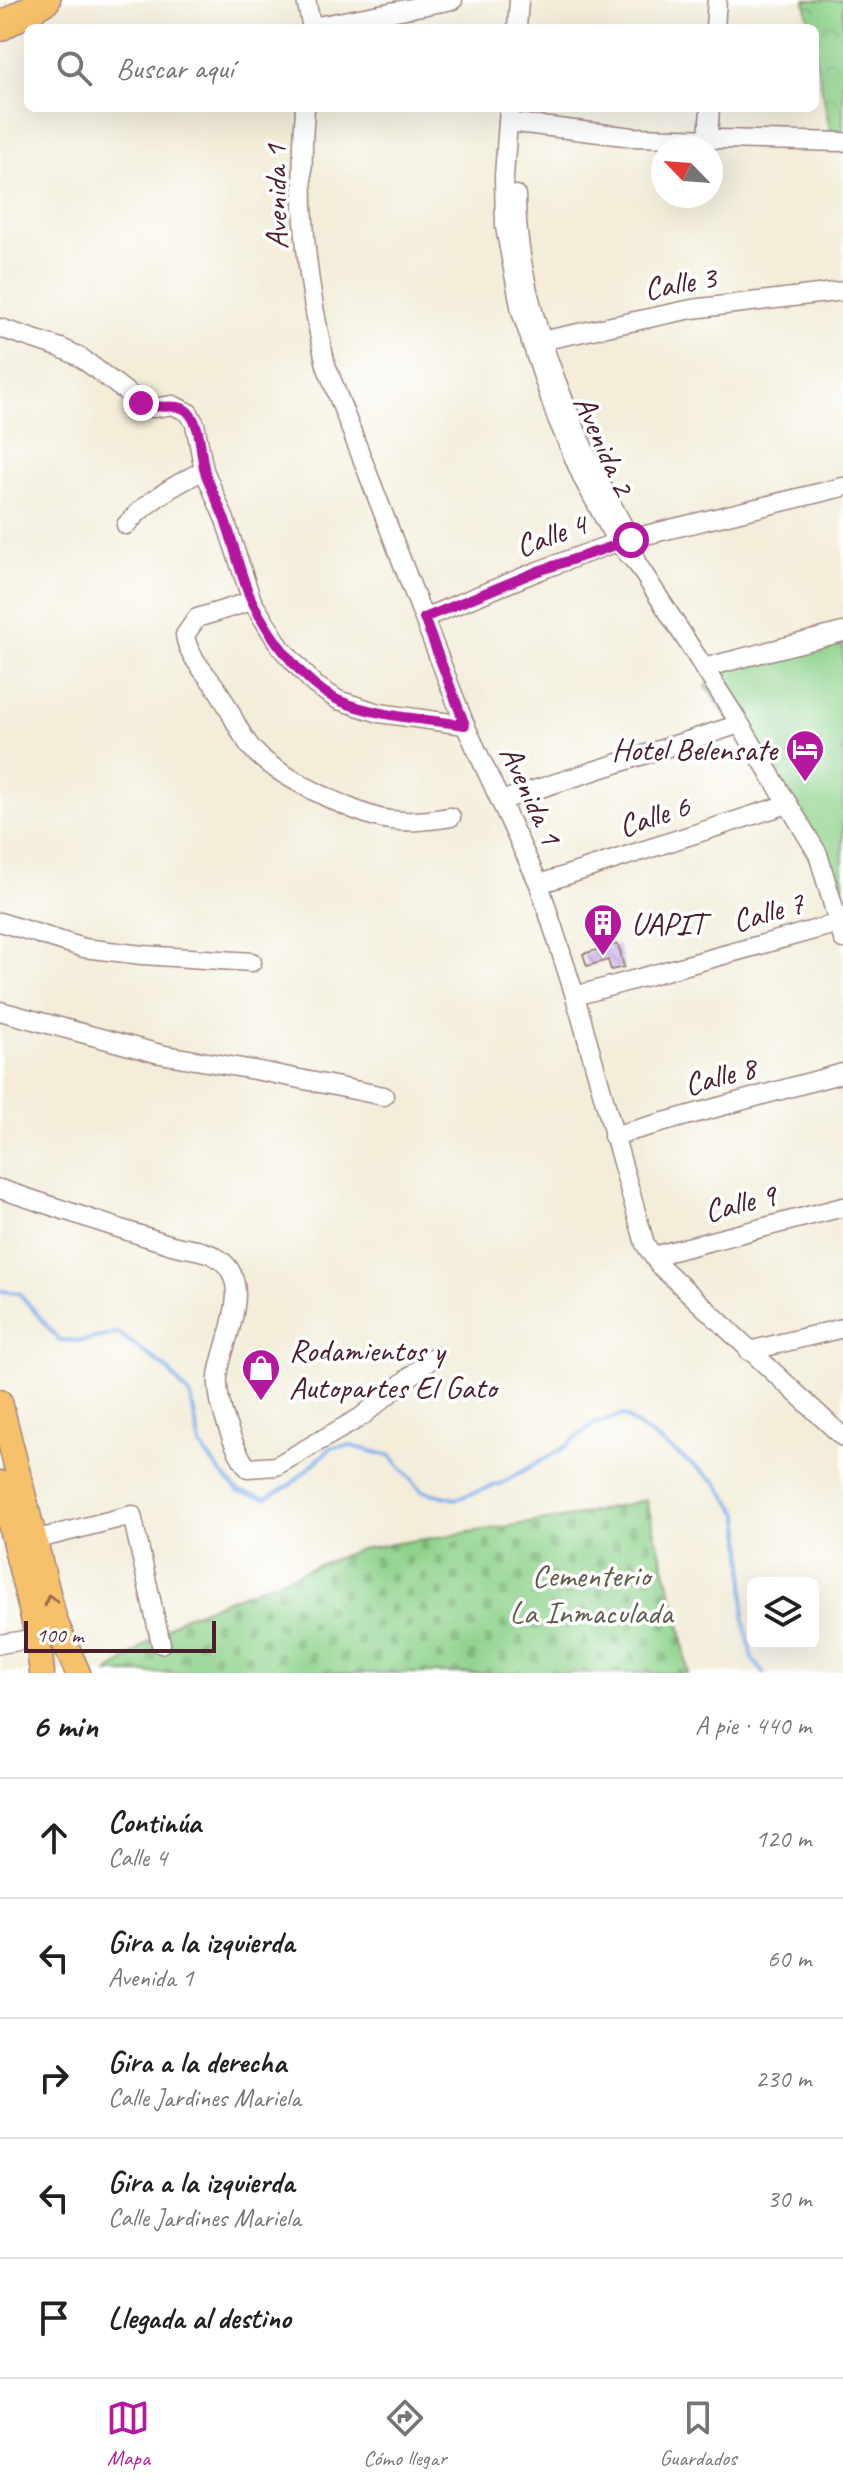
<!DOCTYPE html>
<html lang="es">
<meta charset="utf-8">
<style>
:root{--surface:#fff;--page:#f6f6f6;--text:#202124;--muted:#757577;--line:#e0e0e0;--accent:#b5179e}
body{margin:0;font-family:Caveat,sans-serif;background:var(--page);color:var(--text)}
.controls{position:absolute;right:24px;bottom:24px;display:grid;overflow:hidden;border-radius:12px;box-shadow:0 8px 32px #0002}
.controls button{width:72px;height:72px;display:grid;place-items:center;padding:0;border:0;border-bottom:2px solid var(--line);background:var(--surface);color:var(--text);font:40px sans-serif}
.compass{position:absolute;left:651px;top:136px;width:72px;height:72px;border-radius:50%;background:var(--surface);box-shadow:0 8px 32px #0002;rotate:295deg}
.scale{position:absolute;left:24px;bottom:20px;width:192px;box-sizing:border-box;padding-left:8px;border:4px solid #4a1f2b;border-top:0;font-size:22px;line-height:28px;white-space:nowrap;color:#4a1f2b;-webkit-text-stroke:6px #fff;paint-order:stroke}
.stop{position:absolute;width:24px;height:24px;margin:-18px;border:6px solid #b5179e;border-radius:50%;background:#fff}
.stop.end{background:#b5179e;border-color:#fff;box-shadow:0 2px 8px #0008}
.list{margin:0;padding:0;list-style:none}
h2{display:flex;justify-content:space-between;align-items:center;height:104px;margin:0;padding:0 32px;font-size:34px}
h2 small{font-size:26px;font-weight:400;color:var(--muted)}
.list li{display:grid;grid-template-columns:52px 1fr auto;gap:24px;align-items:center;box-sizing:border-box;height:120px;padding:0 32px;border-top:2px solid var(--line)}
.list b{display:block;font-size:30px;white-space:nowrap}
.list p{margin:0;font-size:26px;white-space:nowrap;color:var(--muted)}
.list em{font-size:26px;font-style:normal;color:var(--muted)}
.icon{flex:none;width:44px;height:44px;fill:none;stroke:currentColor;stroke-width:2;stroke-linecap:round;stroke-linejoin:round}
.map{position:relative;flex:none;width:843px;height:1673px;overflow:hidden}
.search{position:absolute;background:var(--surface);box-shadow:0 8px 32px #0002;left:24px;right:24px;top:24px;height:88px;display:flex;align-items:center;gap:20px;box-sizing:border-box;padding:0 28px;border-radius:12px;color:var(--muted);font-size:30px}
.sheet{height:704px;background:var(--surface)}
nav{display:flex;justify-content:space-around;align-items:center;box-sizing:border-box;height:112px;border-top:2px solid var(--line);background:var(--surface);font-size:22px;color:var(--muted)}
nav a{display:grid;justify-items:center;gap:4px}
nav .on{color:var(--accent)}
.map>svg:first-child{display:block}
.grass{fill:#8ed28b;stroke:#6c785b;stroke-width:2}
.cemetery{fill:url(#cemetery-stones);stroke:#6c785b;stroke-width:2}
.park{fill:url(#park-crowns);stroke:#6c785b;stroke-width:2}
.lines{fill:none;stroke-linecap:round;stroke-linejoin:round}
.stream{stroke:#7fb0eb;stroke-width:4}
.building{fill:url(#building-back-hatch)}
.minor-casing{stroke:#9e8682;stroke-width:21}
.major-casing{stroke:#9e8682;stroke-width:27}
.highway-casing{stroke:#9e8682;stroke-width:31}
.minor{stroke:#fff;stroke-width:18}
.major{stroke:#f7c06b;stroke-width:24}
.highway{stroke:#f7c06b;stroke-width:28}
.oneway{stroke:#986748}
.route{stroke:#b5179e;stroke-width:10}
.labels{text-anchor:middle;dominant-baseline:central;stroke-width:7;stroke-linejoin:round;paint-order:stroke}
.street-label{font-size:32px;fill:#4a1f2b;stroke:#fff}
.poi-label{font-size:32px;fill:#4a1f2b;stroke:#fff;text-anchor:start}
.park-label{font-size:32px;fill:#625e4d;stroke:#fff}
</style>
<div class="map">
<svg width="843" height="1673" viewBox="0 0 843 1673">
<defs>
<pattern id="cemetery-stones" width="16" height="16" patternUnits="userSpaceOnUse" patternTransform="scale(2)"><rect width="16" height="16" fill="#8ed28b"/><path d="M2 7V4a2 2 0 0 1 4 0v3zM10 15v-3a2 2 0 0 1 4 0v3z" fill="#7cb478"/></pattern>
<pattern id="park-crowns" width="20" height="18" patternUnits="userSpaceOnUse" patternTransform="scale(2)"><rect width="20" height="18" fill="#8ed28b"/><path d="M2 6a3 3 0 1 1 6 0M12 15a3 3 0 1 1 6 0" fill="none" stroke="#7cb478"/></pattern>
<pattern id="building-back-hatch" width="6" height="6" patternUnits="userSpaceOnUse" patternTransform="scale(2)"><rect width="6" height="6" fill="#c3a7ea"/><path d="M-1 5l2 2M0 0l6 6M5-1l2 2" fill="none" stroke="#a087be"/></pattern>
</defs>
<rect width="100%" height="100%" fill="#fff"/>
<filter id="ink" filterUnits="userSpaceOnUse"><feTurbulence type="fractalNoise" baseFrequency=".0125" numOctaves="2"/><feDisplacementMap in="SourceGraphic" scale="16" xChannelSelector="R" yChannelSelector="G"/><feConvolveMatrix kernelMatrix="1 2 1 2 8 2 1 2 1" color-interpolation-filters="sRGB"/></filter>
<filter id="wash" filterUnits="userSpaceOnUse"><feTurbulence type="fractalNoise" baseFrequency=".006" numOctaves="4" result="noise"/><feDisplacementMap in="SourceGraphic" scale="32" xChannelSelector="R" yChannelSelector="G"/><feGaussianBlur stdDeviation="1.8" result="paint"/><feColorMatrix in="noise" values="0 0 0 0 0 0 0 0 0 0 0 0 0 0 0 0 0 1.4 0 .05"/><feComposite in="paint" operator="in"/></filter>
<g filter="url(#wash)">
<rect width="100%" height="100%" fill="#f3edd9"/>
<polygon class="grass" points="843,638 843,925 837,897 741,737 706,687 720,670"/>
<polygon class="cemetery" points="646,1500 680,1624 688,1673 108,1673 181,1618 360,1549 574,1516"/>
<polygon class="park" points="805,0 843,0 843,137 831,135 815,54 815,28 810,28"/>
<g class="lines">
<polyline class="stream" points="0,1291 19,1293 59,1340 82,1341 118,1333 166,1368 191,1397 200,1445 220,1472 239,1492 266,1498 289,1486 332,1447 351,1446 391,1456 422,1491 456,1499 502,1483 562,1449 593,1424 623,1415 715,1481 740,1515 744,1563 744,1619 752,1659 764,1673"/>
</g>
<g id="blocks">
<polygon class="building" points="618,944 624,967 611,970 608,960 587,966 583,954"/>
</g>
</g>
<g filter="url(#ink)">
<use href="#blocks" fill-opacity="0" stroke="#9e8682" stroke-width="2"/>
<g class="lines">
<defs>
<g id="minor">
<polyline points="306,0 312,28"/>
<polyline points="312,27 453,0"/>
<polyline points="517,28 519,0"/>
<polyline points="715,28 717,0"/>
<path d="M 305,108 C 298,197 305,278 326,365 L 465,725 L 539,884 L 575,996 L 645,1244 L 659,1265 L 843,1437"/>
<polyline points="509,108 504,176 505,227 521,311 556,416 583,479 617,542 638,565 740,724 818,854 843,939"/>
<polyline points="508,122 633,137 843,142"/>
<polyline points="708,138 710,108"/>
<path d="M 516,195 C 516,288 554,381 591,465 C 606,497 626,525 636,558"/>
<polyline points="0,328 61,348 80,357 141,403 153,408 173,405 189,413 195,424 204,470 225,520 252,601 281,648 315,685 338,700 379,713 465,725"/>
<polyline points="531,343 692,309 843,291"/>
<path d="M 126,525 C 148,500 175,485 204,470"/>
<path d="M 252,601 L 197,618 L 185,635 C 188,657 207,674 219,692 C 232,712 240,738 258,755 C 281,777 358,816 390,820 C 411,823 431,820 451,817"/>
<polyline points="424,618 538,571 617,542 843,487"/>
<polyline points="703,668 843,632"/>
<polyline points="500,801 740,724"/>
<polyline points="539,884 788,804"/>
<polyline points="0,922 84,948 142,955 252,962"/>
<polyline points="575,996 839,923"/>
<polyline points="0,1011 160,1054 260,1071 384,1096"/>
<polyline points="613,1136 843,1073"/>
<path d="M 0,1189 C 56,1207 112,1227 169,1244 C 183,1249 204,1249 216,1257 C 258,1281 221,1343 218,1377 C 216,1401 233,1449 248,1468 L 276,1466 L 361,1417 L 435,1356"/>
<polyline points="653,1256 843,1207"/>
<polyline points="749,1351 843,1328"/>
<polyline points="34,1540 132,1515 161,1644"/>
<polyline points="0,1644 38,1638"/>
</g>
<g id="major">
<polyline points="0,1402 55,1621 78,1673"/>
<polyline points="0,1483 38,1638 42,1673"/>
</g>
<polyline id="highway" points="0,27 46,0"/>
</defs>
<use href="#minor" class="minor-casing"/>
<use href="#major" class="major-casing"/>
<use href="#highway" class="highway-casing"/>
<use href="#minor" class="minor"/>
<use href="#major" class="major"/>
<use href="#highway" class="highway"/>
</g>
<defs><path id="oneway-chevron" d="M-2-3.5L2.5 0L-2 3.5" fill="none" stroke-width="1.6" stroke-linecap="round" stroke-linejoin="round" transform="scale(2)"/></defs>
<use class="oneway" href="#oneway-chevron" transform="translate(50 1600) rotate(-105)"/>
</g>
<g class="lines" filter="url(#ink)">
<path class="route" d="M 141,403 C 159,411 176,402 187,411 C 203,426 199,455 206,475 C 212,490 219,505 225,520 C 235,546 240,576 252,601 C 269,636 304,685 340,701 C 379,717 424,719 465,725 L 424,618 L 538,571 L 631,540"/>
</g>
<defs>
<symbol id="hotel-pin" viewBox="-11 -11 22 30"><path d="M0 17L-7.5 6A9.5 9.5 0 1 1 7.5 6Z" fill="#b5179e" stroke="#fff"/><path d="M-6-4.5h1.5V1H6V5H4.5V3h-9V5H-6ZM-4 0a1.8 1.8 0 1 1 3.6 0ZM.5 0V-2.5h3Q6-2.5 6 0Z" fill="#fff"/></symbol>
<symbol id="building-pin" viewBox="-11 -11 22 30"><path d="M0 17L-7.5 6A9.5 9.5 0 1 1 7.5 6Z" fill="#b5179e" stroke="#fff"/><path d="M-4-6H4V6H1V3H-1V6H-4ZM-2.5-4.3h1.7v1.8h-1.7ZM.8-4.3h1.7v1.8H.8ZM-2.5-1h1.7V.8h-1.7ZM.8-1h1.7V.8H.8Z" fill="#fff"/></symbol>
<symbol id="shop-pin" viewBox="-11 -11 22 30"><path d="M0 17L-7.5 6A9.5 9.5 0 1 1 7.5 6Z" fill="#b5179e" stroke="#fff"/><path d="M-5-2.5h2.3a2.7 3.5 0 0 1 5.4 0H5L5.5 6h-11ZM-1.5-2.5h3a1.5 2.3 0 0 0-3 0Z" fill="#fff"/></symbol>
</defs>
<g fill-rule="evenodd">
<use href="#hotel-pin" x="783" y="727" width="44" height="60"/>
<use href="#building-pin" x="581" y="901" width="44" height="60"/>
<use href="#shop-pin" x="239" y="1346" width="44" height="60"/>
</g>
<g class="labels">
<g class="street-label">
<text transform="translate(276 197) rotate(-91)">Avenida 1</text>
<text transform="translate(680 283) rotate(-10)">Calle 3</text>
<text transform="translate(604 445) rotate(66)">Avenida 2</text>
<text transform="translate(551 535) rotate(-20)">Calle 4</text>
<text transform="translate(531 795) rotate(65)">Avenida 1</text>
<text transform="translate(654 816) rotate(-18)">Calle 6</text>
<text transform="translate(768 912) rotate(-16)">Calle 7</text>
<text transform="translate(720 1076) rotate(-15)">Calle 8</text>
<text transform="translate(740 1203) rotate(-14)">Calle 9</text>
</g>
<g class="poi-label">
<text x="777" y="749" text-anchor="end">Hotel Belensate</text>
<text x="631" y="923">UAPIT</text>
<text x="289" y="1350">Rodamientos y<tspan x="289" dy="37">Autopartes El Gato</tspan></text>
</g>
<g class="park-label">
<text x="591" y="1575">Cementerio<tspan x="591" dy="37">La Inmaculada</tspan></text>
</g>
</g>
</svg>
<div class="controls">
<button><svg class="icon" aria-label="layers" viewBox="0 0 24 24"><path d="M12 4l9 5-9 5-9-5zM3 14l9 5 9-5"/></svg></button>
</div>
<svg class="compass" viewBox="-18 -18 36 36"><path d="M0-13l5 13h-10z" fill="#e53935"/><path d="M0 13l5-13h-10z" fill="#757577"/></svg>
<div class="scale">100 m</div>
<div class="stop" style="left:631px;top:540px"></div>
<div class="stop end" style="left:141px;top:403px"></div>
<div class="search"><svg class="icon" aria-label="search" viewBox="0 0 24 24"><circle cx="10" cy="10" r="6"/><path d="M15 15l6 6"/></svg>Buscar aquí</div>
</div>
<section class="sheet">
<h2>6 min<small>A pie · 440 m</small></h2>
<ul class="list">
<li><svg class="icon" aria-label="ahead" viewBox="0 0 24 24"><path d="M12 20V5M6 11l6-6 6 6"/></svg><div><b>Continúa</b><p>Calle 4</p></div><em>120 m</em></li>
<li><svg class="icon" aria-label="left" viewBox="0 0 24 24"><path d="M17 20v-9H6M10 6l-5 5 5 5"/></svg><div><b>Gira a la izquierda</b><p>Avenida 1</p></div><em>60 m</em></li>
<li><svg class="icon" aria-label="right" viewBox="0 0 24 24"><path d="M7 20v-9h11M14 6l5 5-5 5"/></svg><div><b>Gira a la derecha</b><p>Calle Jardines Mariela</p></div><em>230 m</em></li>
<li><svg class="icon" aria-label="left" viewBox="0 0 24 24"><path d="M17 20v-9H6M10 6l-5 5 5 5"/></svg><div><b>Gira a la izquierda</b><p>Calle Jardines Mariela</p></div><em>30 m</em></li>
<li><svg class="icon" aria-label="arrive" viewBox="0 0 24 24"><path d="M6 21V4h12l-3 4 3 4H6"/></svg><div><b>Llegada al destino</b></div></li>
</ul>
</section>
<nav>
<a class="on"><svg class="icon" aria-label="map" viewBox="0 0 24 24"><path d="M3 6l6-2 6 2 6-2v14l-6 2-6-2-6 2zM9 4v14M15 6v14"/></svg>Mapa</a>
<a><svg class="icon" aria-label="directions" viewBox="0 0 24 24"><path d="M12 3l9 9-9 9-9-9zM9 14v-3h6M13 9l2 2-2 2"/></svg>Cómo llegar</a>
<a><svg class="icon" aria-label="saved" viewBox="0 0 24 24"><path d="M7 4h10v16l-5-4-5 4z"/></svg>Guardados</a>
</nav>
